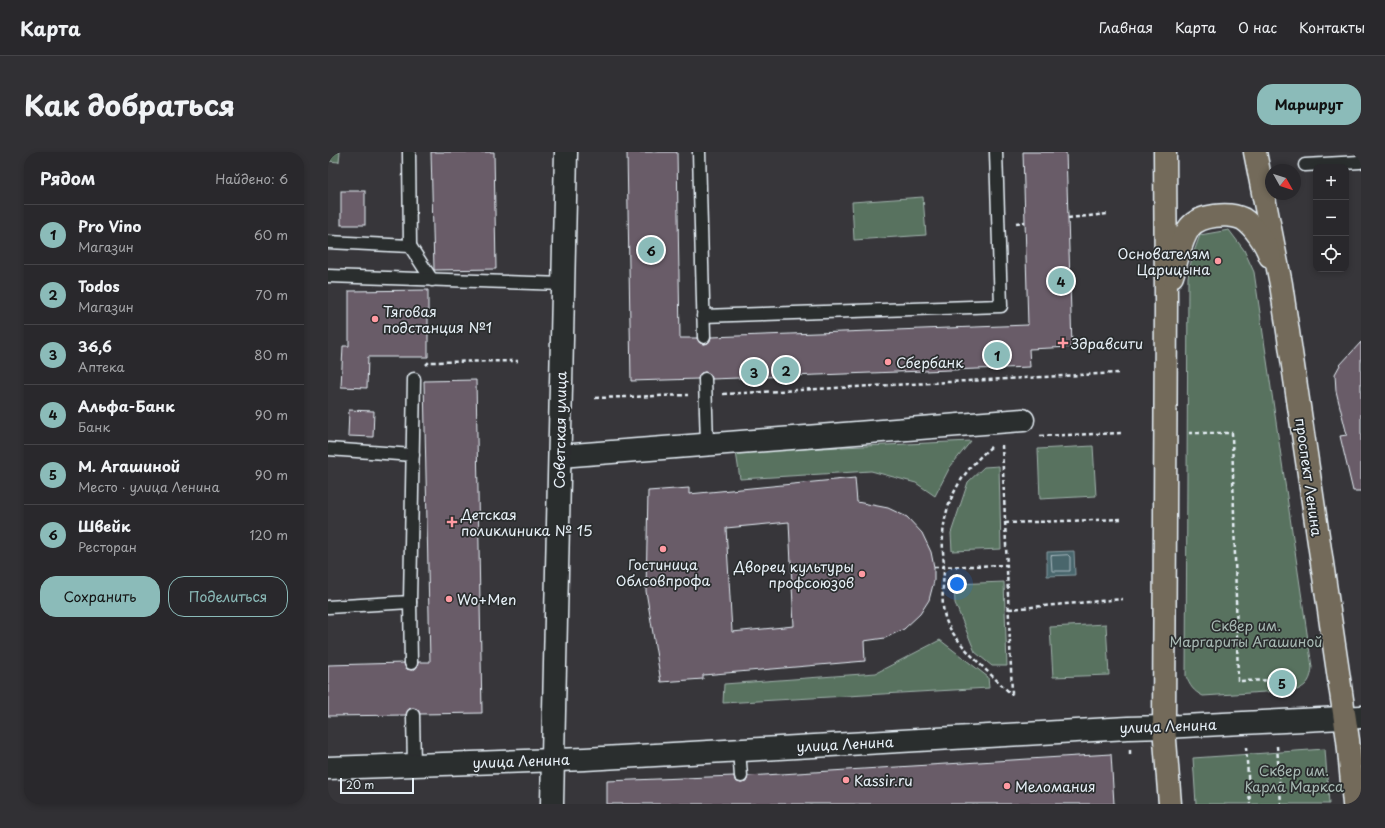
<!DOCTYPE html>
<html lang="ru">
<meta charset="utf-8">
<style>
:root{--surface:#29282c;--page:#313034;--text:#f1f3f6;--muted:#a5a6a9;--line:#454448;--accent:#8bbbb9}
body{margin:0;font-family:"Playpen Sans",sans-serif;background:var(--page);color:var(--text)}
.controls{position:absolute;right:12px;top:12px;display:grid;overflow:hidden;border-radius:8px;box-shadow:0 2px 6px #0003}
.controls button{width:36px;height:36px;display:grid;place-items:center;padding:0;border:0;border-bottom:1px solid var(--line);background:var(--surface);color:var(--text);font:20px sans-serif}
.compass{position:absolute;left:937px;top:12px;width:36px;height:36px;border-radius:50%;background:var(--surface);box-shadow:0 2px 6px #0003;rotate:129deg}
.scale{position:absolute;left:12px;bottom:10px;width:74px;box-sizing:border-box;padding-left:4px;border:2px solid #e8f1f8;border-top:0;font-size:11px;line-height:14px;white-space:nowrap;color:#e8f1f8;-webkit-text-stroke:3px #2a2d2e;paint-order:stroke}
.you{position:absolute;left:629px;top:432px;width:14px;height:14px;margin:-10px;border:3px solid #fff;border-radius:50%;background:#1a73e8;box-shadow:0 0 0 6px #1a73e833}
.badge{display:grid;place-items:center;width:26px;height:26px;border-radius:50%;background:var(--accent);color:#111;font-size:13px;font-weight:700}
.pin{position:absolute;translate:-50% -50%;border:2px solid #fff;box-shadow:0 1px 4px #0006}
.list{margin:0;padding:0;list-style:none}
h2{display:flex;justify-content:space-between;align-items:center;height:52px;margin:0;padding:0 16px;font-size:17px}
h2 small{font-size:13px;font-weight:400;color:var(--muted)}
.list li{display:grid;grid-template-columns:26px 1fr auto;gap:12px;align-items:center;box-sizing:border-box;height:60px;padding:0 16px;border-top:1px solid var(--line)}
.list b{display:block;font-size:15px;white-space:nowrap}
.list p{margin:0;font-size:13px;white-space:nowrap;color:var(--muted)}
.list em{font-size:13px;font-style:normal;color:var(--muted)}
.actions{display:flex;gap:8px;padding:12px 16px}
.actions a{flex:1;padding:9px 0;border:1px solid var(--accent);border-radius:16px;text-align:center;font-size:14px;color:var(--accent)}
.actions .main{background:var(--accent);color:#111}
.icon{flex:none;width:22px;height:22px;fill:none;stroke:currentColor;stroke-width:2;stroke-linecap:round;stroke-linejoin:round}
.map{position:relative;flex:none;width:1033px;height:652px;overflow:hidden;border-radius:16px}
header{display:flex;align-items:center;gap:24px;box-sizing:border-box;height:56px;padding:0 20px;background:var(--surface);border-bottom:1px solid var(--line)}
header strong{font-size:19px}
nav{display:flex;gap:22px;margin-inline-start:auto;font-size:14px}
.intro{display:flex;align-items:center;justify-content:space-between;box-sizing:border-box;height:96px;padding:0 24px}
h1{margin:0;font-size:28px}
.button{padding:10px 18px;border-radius:16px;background:var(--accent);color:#111;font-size:14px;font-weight:700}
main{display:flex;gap:24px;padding:0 24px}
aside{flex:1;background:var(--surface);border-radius:16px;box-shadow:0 2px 6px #0003}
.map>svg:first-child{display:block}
.green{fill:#58725f;stroke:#a0b2ac}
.water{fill:#48666c;stroke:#889ea4}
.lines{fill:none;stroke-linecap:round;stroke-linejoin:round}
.shore{stroke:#a8b9c0;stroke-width:1}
.building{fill:#695b68;stroke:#e8f1f8;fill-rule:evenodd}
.service-casing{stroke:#e8f1f8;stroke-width:15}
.minor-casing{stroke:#e8f1f8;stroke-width:25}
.tertiary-casing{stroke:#e8f1f8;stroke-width:25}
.primary-casing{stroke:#e8f1f8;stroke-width:25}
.path{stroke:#e8f1f8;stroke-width:2.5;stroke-dasharray:4 3;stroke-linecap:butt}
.service{stroke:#2a2d2e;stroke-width:12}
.minor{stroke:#2a2d2e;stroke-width:22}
.tertiary{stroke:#2a2d2e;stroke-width:22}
.primary{stroke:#736b5a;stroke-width:22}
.poi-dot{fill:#ff9aa2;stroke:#2a2d2e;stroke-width:1.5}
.labels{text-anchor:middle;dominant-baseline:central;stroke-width:3.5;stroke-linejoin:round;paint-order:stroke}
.poi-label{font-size:14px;fill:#e8f1f8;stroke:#2a2d2e;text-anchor:start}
.street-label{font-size:14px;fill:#e8f1f8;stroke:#2a2d2e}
.park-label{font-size:14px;fill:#a7b8b3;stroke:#2a2d2e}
</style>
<header>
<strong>Карта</strong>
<nav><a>Главная</a><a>Карта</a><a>О нас</a><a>Контакты</a></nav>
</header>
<div class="intro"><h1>Как добраться</h1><a class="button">Маршрут</a></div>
<main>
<aside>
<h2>Рядом<small>Найдено: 6</small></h2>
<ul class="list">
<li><span class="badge">1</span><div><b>Pro Vino</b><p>Магазин</p></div><em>60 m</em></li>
<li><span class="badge">2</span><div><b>Todos</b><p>Магазин</p></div><em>70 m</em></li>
<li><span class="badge">3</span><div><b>36,6</b><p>Аптека</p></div><em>80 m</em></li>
<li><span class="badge">4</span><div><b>Альфа-Банк</b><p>Банк</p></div><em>90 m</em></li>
<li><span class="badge">5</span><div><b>М. Агашиной</b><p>Место · улица Ленина</p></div><em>90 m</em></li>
<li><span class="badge">6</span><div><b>Швейк</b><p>Ресторан</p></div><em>120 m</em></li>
</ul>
<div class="actions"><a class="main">Сохранить</a><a>Поделиться</a></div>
</aside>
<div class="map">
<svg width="1033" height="652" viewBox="0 0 1033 652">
<rect width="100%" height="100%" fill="#37363a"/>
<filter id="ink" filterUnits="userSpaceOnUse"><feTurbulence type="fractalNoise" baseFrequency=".025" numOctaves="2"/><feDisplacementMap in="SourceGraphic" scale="8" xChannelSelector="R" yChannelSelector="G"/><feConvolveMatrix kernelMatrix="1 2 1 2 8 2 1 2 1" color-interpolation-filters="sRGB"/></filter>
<g filter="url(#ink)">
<g class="green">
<polygon points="0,0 12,0 11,10 0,9"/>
<polygon points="595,45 598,83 526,88 524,50"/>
<path d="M 901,78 L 916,98 L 926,120 L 984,515 C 983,527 980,533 969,538 L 875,544 C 865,539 862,534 858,524 L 860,125 L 864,105 L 872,83 Z"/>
<polygon points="643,289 622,315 607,344 588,331 543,319 412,327 408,300"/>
<polygon points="765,294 768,344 712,347 710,297"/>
<polygon points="671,314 673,397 624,399 623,381 640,330 656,315"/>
<polygon points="676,430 679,514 664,514 647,500 627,451 626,432"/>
<polygon points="778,472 781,523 725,525 722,475"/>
<polygon points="612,488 660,525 661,536 395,551 396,532 548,521"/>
<polygon points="997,597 1001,652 868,652 865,606"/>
</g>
<polygon class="water" points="746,399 747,423 719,424 719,400"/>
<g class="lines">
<polygon class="shore" points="740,403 742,405 742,419 724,419 723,404"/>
</g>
<g class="building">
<polygon points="103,0 166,0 168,117 106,118 106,117"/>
<polygon points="299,0 349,0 352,186 369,186 372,191 376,192 380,191 383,185 700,173 695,0 738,0 744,195 701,197 702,215 384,227 383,223 377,220 373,221 370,227 303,229"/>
<rect x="13" y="39" width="24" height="34"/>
<polygon points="100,138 100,205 40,205 39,236 13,235 15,194 21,194 21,139"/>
<polygon points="1033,190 1033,339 1025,339 1012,284 1019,283 1008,239 1007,222 1012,213"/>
<polygon points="148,228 154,561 92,562 89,557 85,556 81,557 78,563 0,564 0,513 76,511 79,517 84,518 89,515 90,510 102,510 96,229"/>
<polygon points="21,258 46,259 45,285 20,284"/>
<path d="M 527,326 L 529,350 L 560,356 L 579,365 L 594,381 L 603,400 L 606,415 L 606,429 L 601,448 L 592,462 L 576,477 L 557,486 L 536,489 L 537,509 L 375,523 L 375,527 L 333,530 L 318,439 L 320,339 L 361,336 L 361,342 ZM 461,370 L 466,474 L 404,480 L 398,376 Z"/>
<polygon points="783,602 786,652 279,652 279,629 406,624 407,629 413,631 418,630 420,624"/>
</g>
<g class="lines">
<defs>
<g id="service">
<polyline points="371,0 376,185"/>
<polyline points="977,13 1032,10"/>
<polyline points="0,90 82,94 81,0"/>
<polyline points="82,94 104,128"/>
<polyline points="0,124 235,132"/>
<polyline points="375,164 673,154 668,0"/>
<polyline points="377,227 379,292"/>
<polyline points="0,297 85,303"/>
<polyline points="82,450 83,511"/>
<polyline points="0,455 82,450 86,227"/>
<polyline points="85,563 86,613"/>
<polyline points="411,598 413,624"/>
</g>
<g id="minor">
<polyline points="232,304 695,268"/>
<polyline points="0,616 257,607 800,576 836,575 1033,565"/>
</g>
<polyline id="tertiary" points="224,652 238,0"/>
<g id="primary">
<polyline points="837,0 838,148 836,575 842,652"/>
<polyline points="927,0 953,132 1020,588 1026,652"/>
<path d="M 844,124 C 849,109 852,88 862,75 C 872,63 901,60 915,67 C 926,74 938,92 942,104"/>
</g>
</defs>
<use href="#service" class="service-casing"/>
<use href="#minor" class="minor-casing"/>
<use href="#tertiary" class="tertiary-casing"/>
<use href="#primary" class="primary-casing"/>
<g class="path">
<polyline points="740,66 780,62"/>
<polyline points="688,71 697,70"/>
<polyline points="98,213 101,210 190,209"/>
<polyline points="395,242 790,221"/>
<polyline points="267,246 360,243"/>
<polyline points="861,281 904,281 910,529 949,528"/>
<polyline points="712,284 794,281"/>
<polyline points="674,293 684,542"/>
<path d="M 663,295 C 636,318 617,346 615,383 C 614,395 616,407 616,419 C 615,437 612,457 620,473 C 633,497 664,523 684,543"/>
<polyline points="677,371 795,367"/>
<polyline points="606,415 679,413"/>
<polyline points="681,457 795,447"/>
<polyline points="949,594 953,652"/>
<polyline points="918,595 922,652"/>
<polyline points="802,598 802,604"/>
</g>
<use href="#service" class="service"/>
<use href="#minor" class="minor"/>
<use href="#tertiary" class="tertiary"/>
<use href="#primary" class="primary"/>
</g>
</g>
<g class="poi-dot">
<circle cx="890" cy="109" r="4"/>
<circle cx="47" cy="167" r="4"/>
<path d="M733 185h4v4h4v4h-4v4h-4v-4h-4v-4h4z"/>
<circle cx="560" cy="210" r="4"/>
<path d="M122 364h4v4h4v4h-4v4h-4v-4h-4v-4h4z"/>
<circle cx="335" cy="397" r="4"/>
<circle cx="534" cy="422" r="4"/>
<circle cx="121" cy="447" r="4"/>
<circle cx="518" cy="628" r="4"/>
<circle cx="679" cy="634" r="4"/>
</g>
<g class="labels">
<g class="poi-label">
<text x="882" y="101" text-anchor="end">Основателям<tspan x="882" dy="16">Царицына</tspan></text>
<text x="55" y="159">Тяговая<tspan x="55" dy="16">подстанция №1</tspan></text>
<text x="743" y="191">Здравсити</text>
<text x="568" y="210">Сбербанк</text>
<text x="133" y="362">Детская<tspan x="133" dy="16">поликлиника № 15</tspan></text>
<text x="335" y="412" text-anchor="middle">Гостиница<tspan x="335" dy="16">Облсовпрофа</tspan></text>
<text x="526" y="414" text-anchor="end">Дворец культуры<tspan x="526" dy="16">профсоюзов</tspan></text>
<text x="129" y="447">Wo+Men</text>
<text x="526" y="628">Kassir.ru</text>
<text x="687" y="634">Меломания</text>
</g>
<g class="street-label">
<text transform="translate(232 278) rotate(-89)">Советская улица</text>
<text transform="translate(981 325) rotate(82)">проспект Ленина</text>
<text transform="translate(840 574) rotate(-2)">улица Ленина</text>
<text transform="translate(517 592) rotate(-3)">улица Ленина</text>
<text transform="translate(193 609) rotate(-2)">улица Ленина</text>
</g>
<g class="park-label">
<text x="918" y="473">Сквер им.<tspan x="918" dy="16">Маргариты Агашиной</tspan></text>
<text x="966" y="618">Сквер им.<tspan x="966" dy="16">Карла Маркса</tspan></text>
</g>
</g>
</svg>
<div class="controls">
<button>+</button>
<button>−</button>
<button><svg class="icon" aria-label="locate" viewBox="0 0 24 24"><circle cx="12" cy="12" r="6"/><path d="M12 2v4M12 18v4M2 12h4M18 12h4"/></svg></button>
</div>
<svg class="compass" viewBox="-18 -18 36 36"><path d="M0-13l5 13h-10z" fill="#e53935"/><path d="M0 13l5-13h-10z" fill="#a5a6a9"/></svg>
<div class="scale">20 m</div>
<div class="you"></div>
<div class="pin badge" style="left:669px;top:203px">1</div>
<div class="pin badge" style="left:458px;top:218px">2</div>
<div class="pin badge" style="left:426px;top:220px">3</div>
<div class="pin badge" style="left:733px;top:129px">4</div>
<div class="pin badge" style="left:954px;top:531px">5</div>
<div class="pin badge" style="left:323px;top:98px">6</div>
</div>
</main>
